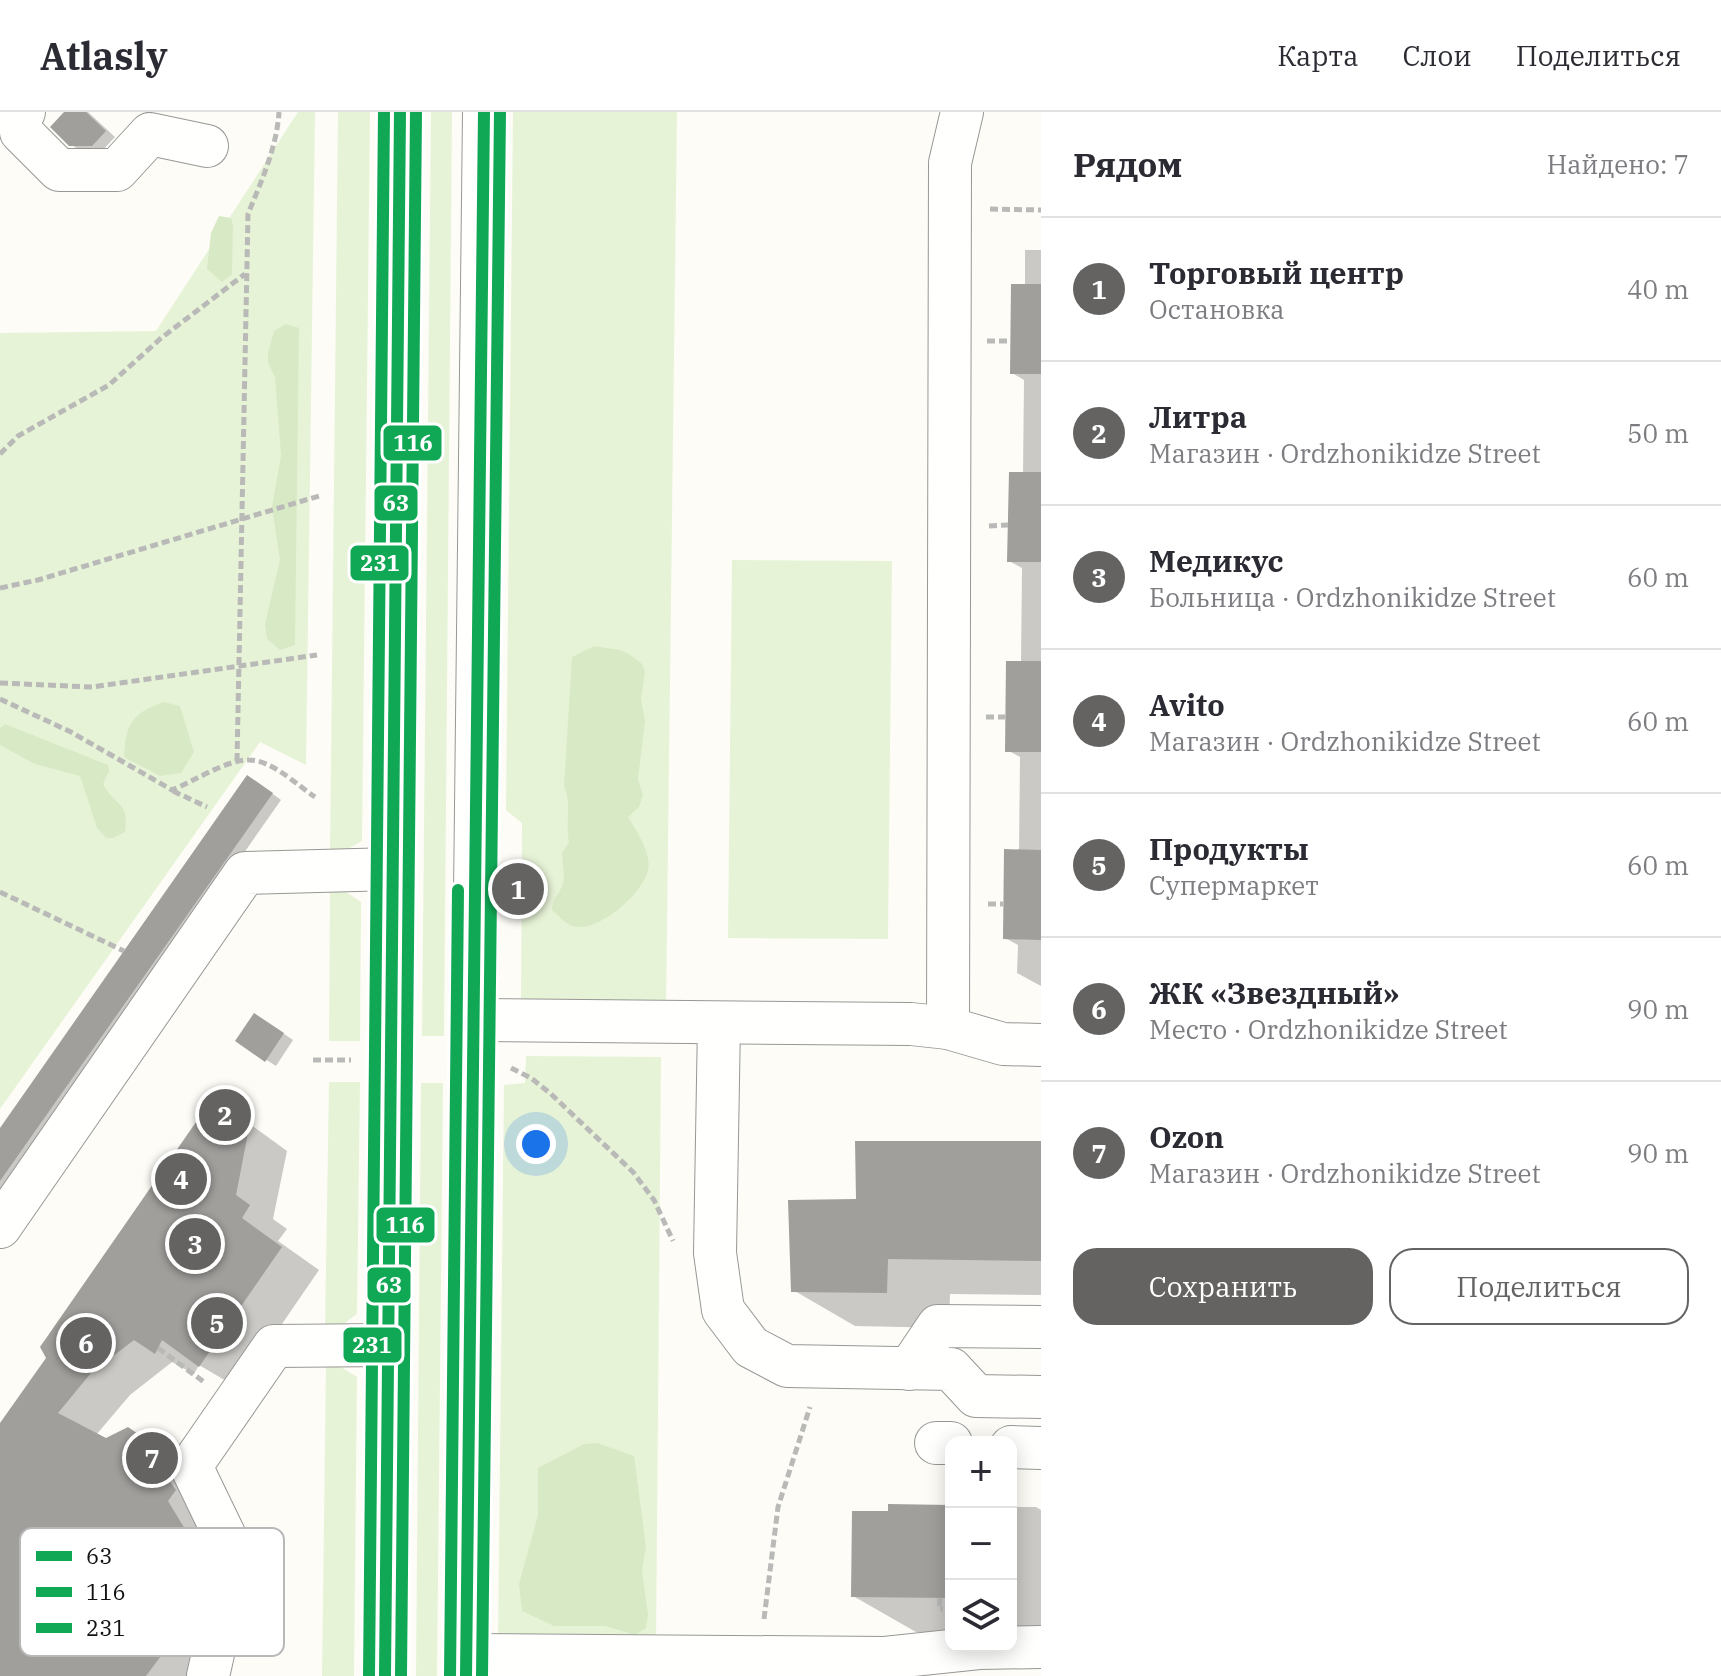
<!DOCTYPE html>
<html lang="ru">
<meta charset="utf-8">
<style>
:root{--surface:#fff;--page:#f2f2f3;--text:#2b2b33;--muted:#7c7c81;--line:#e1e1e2;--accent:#646362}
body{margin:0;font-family:"IBM Plex Serif",serif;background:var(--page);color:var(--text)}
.controls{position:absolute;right:24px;bottom:24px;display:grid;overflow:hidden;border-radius:16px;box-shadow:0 4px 20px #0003}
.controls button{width:72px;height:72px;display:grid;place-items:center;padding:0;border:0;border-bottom:2px solid var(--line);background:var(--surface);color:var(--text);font:40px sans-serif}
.you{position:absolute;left:536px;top:1032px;width:28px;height:28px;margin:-20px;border:6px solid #fff;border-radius:50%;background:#1a73e8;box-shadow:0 0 0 12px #1a73e833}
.badge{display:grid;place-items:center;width:52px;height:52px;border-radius:50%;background:var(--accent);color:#fff;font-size:26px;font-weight:700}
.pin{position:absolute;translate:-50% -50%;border:4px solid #fff;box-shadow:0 2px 8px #0006}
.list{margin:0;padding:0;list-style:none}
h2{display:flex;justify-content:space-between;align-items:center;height:104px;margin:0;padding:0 32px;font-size:34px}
h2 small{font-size:26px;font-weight:400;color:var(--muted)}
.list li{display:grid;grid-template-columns:52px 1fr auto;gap:24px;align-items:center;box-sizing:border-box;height:144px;padding:0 32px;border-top:2px solid var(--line)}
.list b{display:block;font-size:30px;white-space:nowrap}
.list p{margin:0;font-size:26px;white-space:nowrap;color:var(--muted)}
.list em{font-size:26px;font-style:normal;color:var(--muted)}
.actions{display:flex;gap:16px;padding:24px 32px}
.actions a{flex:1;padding:18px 0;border:2px solid var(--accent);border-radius:24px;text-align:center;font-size:28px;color:var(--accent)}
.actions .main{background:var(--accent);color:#fff}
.icon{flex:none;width:44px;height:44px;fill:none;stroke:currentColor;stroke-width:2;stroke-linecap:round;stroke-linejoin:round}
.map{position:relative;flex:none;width:1041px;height:1564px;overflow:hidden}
header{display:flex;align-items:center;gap:48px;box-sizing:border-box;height:112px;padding:0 40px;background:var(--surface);border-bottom:2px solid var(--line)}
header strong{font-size:38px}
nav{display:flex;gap:44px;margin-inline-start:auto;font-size:28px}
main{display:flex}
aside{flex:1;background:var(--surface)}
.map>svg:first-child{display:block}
.green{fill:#e7f3d7}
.forest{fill:#d8eac5}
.shadow{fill:#0003}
.building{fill:#a19f9c}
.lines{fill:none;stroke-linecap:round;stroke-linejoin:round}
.minor-casing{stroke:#979795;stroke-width:44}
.path{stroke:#b9b9b8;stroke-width:5;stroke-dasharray:8 4;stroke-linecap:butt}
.minor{stroke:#fffffe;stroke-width:42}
.bus-1-casing{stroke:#fff;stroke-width:18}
.bus-2-casing{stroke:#fff;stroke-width:18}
.bus-3-casing{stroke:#fff;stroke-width:18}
.bus-1{stroke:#10a855;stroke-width:12}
.bus-2{stroke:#10a855;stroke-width:12}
.bus-3{stroke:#10a855;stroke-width:12}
.key{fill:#fff;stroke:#b8b8b8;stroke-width:2}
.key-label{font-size:22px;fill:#111}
.line-badge{stroke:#fff;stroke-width:3}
.badge-label{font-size:22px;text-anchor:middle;font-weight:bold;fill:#fff}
</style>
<header>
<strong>Atlasly</strong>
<nav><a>Карта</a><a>Слои</a><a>Поделиться</a></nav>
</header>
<main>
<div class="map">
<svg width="1041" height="1564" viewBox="0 0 1041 1564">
<rect width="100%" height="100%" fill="#fdfcf7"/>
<g class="green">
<polygon points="298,0 315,0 306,653 260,630 0,997 0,221 156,219"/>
<polygon points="338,0 370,0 362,729 343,740 330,741"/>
<polygon points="431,0 452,0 444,924 422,924"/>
<polygon points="513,0 677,0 666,895 521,892 522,711 506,698"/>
<polygon points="732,448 892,449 888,827 728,826"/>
<polygon points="330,778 343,778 361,790 360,929 329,929"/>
<polygon points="526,944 661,945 656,1535 498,1531 504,973 525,971"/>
<polygon points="329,970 360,970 357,1202 338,1216 325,1217"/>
<polygon points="421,971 443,971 437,1564 416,1564"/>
<polygon points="326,1253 338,1253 357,1265 354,1564 322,1564"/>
</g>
<g class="forest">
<polygon points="219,104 231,106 233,113 232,163 222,170 207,157 211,121"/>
<polygon points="286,212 299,216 295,533 280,538 267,527 265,512 280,448 272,395 281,343 275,265 268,251 268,240 274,219"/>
<path d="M 594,534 L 620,538 L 629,542 L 642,552 L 645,560 L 641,587 L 645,609 L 638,667 L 643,683 L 639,695 L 628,705 C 636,718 652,741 648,758 C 643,781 602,817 578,815 C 568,815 559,804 552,798 C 554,783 557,786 562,774 C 566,764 562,751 562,741 L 569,730 C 565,711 572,692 564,674 L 572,545 Z"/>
<path d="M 164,590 L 180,594 L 194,640 L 181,661 L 160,664 L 124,645 C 125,612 133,600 164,590 Z"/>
<path d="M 5,612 L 108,653 L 109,659 L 103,672 C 115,695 130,689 125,720 L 113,726 L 106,726 L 97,716 L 80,664 L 35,652 L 0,633 L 0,616 Z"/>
<polygon points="597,1331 634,1344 646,1435 642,1458 648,1503 646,1516 635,1523 605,1514 554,1514 522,1499 519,1472 538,1403 538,1356 584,1332"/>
</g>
<g class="shadow">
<polygon points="67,0 88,0 115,25 102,39 81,39 70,32"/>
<polygon points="1025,138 1041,138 1041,874 1017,861 1018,833 1005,826 1019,740 1020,645 1007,638 1021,551 1022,456 1009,449 1023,362 1024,268 1012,261 1025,174"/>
<polygon points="258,671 281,688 0,1089 0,1020"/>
<polygon points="265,909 293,928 276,954 237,929"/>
<polygon points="212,990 250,1012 287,1039 273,1107 287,1117 278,1129 319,1158 238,1276 199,1253 194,1262 172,1250 130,1283 96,1323 106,1328 128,1317 207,1368 225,1445 183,1500 224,1532 200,1564 0,1564 0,1314 49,1246"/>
<polygon points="1041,1031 1041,1183 950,1182 949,1216 855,1214 793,1178 858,1089"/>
<polygon points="951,1395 951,1520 916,1520 853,1484 890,1401"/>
<polygon points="1011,1395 1036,1395 1041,1398 1041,1521 1011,1521"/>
</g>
<g class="building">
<polygon points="64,0 86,0 106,19 92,34 69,34 50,15"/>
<polygon points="1011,172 1041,172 1041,262 1010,262"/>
<polygon points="1009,360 1041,360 1041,450 1007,450"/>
<polygon points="1006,549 1041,549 1041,640 1005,640"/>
<polygon points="247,663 273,681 0,1069 0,1016"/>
<polygon points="1004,737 1041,738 1041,828 1003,827"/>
<polygon points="254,901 284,921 265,950 235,929"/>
<polygon points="212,987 249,1016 236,1083 250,1093 242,1106 282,1135 199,1255 162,1228 155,1242 134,1228 91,1261 58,1301 106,1326 128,1315 170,1344 167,1353 168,1367 176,1378 168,1389 188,1422 146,1477 187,1509 146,1564 0,1564 0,1311 46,1246 40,1235"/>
<polygon points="855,1029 1041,1029 1041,1149 888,1147 887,1181 791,1180 788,1088 856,1087"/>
<polygon points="888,1392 951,1393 951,1486 851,1485 852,1399 888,1399"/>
</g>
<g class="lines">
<defs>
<g id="minor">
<polyline points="24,0 20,4 21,20 59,58 117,58 150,22 207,34"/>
<polyline points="472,908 911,912 948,916 1003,932 1041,933"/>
<polyline points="719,911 715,1141 723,1198 751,1235 787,1254 951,1257 976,1284 1041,1285"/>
<polyline points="948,916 950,51 962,0"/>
<polyline points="0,1115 245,761 393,757"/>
<polyline points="909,1257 938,1214 1041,1215"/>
<polyline points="936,1331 951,1331"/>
<polyline points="1011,1335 1041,1336"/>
<polyline points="466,1543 885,1546 979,1536 1041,1535"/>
<polyline points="208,1564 222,1502 232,1439 191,1354 274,1234 387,1233"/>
<polyline points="385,1564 400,0"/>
<polyline points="466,1564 484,0"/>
</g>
</defs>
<use href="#minor" class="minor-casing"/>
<g class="path">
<polyline points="990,97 1041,98"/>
<polyline points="987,229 1010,229"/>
<polyline points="0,342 18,324 109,273 160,227 245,162"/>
<polyline points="989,414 1008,413"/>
<polyline points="0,476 38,468 319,384"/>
<polyline points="0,571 92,575 317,543"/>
<path d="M 0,587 L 71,620 L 172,678 C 192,670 228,647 249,648 C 272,648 297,673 315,685"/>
<polyline points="986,605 1005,605"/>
<path d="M 237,649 L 248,102 C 261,70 277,35 279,0"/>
<polyline points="173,679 207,695"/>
<polyline points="0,780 124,839"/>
<polyline points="988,792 1003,792"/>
<polyline points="313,948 351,948"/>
<polyline points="511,956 531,966 551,982 633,1060 654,1088 673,1129"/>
<polyline points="158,1236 204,1270"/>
<polyline points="140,1323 143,1320 158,1331"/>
<polyline points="940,1486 939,1497 943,1497"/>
<polyline points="764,1507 778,1395 810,1295"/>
</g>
<use href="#minor" class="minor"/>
<defs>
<g id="bus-1">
<polyline points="385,1564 400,0"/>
<polyline points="466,1564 484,0"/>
</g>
<g id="bus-2">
<polyline points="401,1564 416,0"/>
<polyline points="482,1564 500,0"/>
</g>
<g id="bus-3">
<polyline points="369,1564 384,0"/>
<polyline points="450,1564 458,778"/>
</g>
</defs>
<use href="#bus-1" class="bus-1-casing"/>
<use href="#bus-2" class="bus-2-casing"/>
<use href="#bus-3" class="bus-3-casing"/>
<use href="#bus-1" class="bus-1"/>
<use href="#bus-2" class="bus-2"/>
<use href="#bus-3" class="bus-3"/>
</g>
<rect x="20" y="1416" width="264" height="128" rx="12" class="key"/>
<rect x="36" y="1439" width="36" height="10" fill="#10a855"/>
<rect x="36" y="1475" width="36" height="10" fill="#10a855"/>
<rect x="36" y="1511" width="36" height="10" fill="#10a855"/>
<g class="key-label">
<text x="86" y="1452">63</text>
<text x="86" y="1488">116</text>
<text x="86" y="1524">231</text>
</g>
<g class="line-badge">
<rect x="382" y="312" width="61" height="38" rx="8" fill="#10a855"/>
<rect x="373" y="372" width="46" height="38" rx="8" fill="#10a855"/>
<rect x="349" y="432" width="61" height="38" rx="8" fill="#10a855"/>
<rect x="375" y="1094" width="61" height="38" rx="8" fill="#10a855"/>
<rect x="366" y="1154" width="46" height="38" rx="8" fill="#10a855"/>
<rect x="342" y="1214" width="61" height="38" rx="8" fill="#10a855"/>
</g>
<g class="badge-label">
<text x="413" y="339">116</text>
<text x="396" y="399">63</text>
<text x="380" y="459">231</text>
<text x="405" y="1121">116</text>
<text x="389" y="1181">63</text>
<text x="372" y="1241">231</text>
</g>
</svg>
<div class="controls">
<button>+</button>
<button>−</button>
<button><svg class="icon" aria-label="layers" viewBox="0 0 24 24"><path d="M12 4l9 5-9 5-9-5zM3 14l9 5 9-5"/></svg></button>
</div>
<div class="you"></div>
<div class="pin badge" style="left:518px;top:777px">1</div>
<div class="pin badge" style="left:225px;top:1003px">2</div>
<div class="pin badge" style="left:195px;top:1132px">3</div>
<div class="pin badge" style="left:181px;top:1067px">4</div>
<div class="pin badge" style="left:217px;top:1211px">5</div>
<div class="pin badge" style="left:86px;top:1231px">6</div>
<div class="pin badge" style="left:152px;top:1346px">7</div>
</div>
<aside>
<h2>Рядом<small>Найдено: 7</small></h2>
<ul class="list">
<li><span class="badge">1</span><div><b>Торговый центр</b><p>Остановка</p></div><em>40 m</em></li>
<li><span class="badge">2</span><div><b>Литра</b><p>Магазин · Ordzhonikidze Street</p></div><em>50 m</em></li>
<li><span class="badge">3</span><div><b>Медикус</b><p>Больница · Ordzhonikidze Street</p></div><em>60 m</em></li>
<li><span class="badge">4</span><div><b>Avito</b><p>Магазин · Ordzhonikidze Street</p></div><em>60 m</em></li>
<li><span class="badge">5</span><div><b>Продукты</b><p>Супермаркет</p></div><em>60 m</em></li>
<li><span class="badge">6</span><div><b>ЖК «Звездный»</b><p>Место · Ordzhonikidze Street</p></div><em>90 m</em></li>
<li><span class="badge">7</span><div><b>Ozon</b><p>Магазин · Ordzhonikidze Street</p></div><em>90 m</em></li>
</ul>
<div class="actions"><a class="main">Сохранить</a><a>Поделиться</a></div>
</aside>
</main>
